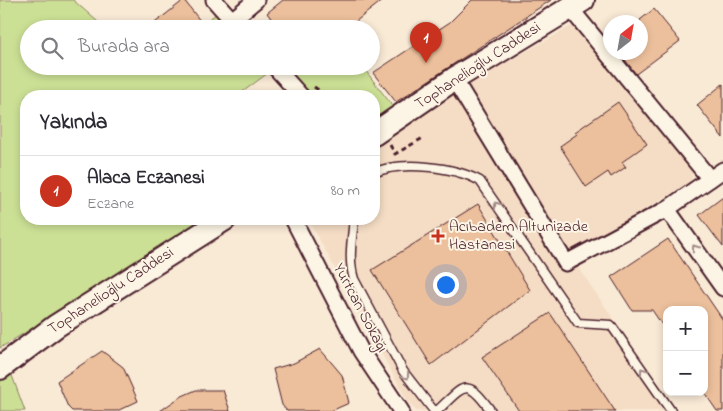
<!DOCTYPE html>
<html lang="tr">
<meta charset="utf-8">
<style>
:root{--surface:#fff;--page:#f7f7f7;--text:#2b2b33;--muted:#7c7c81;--line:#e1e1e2;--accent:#c8321e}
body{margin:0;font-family:"Indie Flower",sans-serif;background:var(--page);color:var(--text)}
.controls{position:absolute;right:15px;bottom:15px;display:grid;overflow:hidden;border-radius:10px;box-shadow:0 2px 8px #0003}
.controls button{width:45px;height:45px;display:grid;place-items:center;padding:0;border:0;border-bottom:1px solid var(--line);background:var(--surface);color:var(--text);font:25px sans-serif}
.compass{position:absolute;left:603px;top:15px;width:45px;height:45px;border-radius:50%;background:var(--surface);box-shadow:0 2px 8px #0003;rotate:31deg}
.you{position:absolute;left:445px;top:284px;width:18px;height:18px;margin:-12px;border:4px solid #fff;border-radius:50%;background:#1a73e8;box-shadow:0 0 0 8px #1a73e833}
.badge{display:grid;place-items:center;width:32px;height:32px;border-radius:50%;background:var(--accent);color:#fff;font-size:16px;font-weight:700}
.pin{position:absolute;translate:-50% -41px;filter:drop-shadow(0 1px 2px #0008)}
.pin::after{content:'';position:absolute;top:26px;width:18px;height:15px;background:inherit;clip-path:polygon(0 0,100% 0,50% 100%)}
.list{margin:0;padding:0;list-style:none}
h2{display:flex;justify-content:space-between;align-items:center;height:65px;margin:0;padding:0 20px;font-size:21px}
h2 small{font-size:16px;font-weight:400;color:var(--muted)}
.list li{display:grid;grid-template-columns:32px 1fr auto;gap:15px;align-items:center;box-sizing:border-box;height:70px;padding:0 20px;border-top:1px solid var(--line)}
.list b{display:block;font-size:19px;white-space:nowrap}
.list p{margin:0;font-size:16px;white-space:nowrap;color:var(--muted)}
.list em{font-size:16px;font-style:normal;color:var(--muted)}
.icon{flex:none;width:28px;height:28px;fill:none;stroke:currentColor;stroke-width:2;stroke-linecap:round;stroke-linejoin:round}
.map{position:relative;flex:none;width:723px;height:411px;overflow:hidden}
.search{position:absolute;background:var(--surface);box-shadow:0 2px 8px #0003;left:20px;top:20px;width:360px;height:55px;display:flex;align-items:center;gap:12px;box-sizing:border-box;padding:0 18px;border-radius:28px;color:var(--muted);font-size:19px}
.panel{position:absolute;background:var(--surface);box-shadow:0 2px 8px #0003;left:20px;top:90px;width:360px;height:135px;border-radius:20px}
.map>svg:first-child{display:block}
.built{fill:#f5ddc5}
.green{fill:#cce095;stroke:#8b8060}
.building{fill:#ecc09c;stroke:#4a1f2b}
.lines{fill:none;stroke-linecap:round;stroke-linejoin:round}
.lane-casing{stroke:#4a1f2b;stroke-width:11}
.street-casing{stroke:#4a1f2b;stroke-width:19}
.secondary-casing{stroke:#4a1f2b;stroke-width:26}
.path{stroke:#4a1f2b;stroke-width:3;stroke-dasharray:5 4;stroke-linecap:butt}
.lane{stroke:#fcf5e5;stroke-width:8}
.street{stroke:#fcf5e5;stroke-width:15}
.secondary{stroke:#fcf5e5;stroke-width:22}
.oneway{stroke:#a38a88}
.poi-dot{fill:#c8321e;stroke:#fcf5e5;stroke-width:2}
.labels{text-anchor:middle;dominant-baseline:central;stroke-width:4;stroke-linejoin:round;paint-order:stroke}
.street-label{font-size:16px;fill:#4a1f2b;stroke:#fcf5e5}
.poi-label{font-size:16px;fill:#4a1f2b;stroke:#fcf5e5;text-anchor:start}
</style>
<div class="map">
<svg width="723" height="411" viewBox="0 0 723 411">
<rect width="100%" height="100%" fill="#f9ead6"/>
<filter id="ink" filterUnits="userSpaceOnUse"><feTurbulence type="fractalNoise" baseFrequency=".02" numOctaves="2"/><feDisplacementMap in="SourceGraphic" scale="10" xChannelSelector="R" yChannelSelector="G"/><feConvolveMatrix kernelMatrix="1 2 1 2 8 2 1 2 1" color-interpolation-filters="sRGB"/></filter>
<g filter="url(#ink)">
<polygon class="built" points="577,23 693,169 692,178 688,184 569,254 677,411 416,411 408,402 308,219 374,219 374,143 464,86"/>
<g class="green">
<polygon points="0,0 73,0 106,29 29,29 29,66 269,66 272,70 237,96 26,96 26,219 209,219 0,348"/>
<polygon points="220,11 235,29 196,29"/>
<polygon points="297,66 362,66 400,116 374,134 374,96 301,96 283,76"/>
<polygon points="7,362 25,411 0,411 0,368"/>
</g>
<g class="building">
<polygon points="184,0 201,22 193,29 147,29"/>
<polygon points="283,0 383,0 346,29 279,29 267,13"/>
<polygon points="472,0 551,0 396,102 373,73 450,22"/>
<polygon points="654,9 680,41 636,74 619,52 640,52 640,20"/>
<polygon points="723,84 723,138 697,105"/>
<polygon points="618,102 647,144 622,162 626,167 611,177 608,172 586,187 560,146 577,134 575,132"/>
<polygon points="723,197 723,247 699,215"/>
<polygon points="478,204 530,290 431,365 372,270"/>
<polygon points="668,239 723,320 723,411 717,411 704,392 704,310 667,310 667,332 652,310 632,310 611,277"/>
<polygon points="550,313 615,411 519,411 482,357"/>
<polygon points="320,349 342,375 349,403 331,411 287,411 282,405 273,369 294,363"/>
<polygon points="102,351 123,367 138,401 117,411 72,411 68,407 57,381"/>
<polygon points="196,390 223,390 230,411 160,411 180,397"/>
</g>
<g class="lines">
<defs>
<g id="lane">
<path d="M 374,173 C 401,160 455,167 480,181 L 578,323 L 611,325 L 671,411"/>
<path d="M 354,219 C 352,240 348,259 354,279 L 403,371 L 434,411"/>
<path d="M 437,411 C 464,386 466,376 491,411"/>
</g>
<g id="street">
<polyline points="214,0 240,29"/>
<polyline points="570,8 710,179"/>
<polyline points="232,20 256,0"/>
<polyline points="274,66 301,96"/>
<polyline points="454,79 566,263 667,209 723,170"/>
<polyline points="667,209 723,288"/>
<polyline points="293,219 361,351 401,411"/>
</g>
<g id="secondary">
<polyline points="374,134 454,79 583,0"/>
<polyline points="0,368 56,326 225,219"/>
</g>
</defs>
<use href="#lane" class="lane-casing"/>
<use href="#street" class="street-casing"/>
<use href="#secondary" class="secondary-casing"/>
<g class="path">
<polyline points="314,87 328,96"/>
<polyline points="390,145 395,154 423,138"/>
</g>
<use href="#lane" class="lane"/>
<use href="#street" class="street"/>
<use href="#secondary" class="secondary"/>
</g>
<defs><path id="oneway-chevron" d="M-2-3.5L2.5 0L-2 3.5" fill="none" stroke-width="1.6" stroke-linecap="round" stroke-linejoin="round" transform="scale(1.25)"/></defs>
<g class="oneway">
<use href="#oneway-chevron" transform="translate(497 205) rotate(-125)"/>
<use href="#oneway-chevron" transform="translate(695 248) rotate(-125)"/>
<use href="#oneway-chevron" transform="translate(643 371) rotate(-125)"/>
<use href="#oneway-chevron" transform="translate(406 376) rotate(56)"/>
</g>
</g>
<path class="poi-dot" d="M435.5 228.5h5v5h5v5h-5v5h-5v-5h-5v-5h5z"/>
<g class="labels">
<g class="street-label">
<text transform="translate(478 66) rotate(-33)">Tophanelioğlu Caddesi</text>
<text transform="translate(111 291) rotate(-33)">Tophanelioğlu Caddesi</text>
<text transform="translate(360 308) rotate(62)">Yurtcan Sokağı</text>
</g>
<g class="poi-label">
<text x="449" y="227">Acıbadem Altunizade<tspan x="449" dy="18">Hastanesi</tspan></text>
</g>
</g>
</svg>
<div class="controls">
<button>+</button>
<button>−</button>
</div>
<svg class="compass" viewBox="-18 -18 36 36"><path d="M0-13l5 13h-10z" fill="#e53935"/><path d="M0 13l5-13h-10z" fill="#7c7c81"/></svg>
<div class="you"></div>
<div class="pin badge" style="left:426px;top:63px">1</div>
<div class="search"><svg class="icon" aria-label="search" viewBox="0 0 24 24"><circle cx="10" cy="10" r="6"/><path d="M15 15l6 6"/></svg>Burada ara</div>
<section class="panel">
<h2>Yakında<small></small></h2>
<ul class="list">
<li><span class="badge">1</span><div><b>Alaca Eczanesi</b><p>Eczane</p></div><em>80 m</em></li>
</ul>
</section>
</div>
